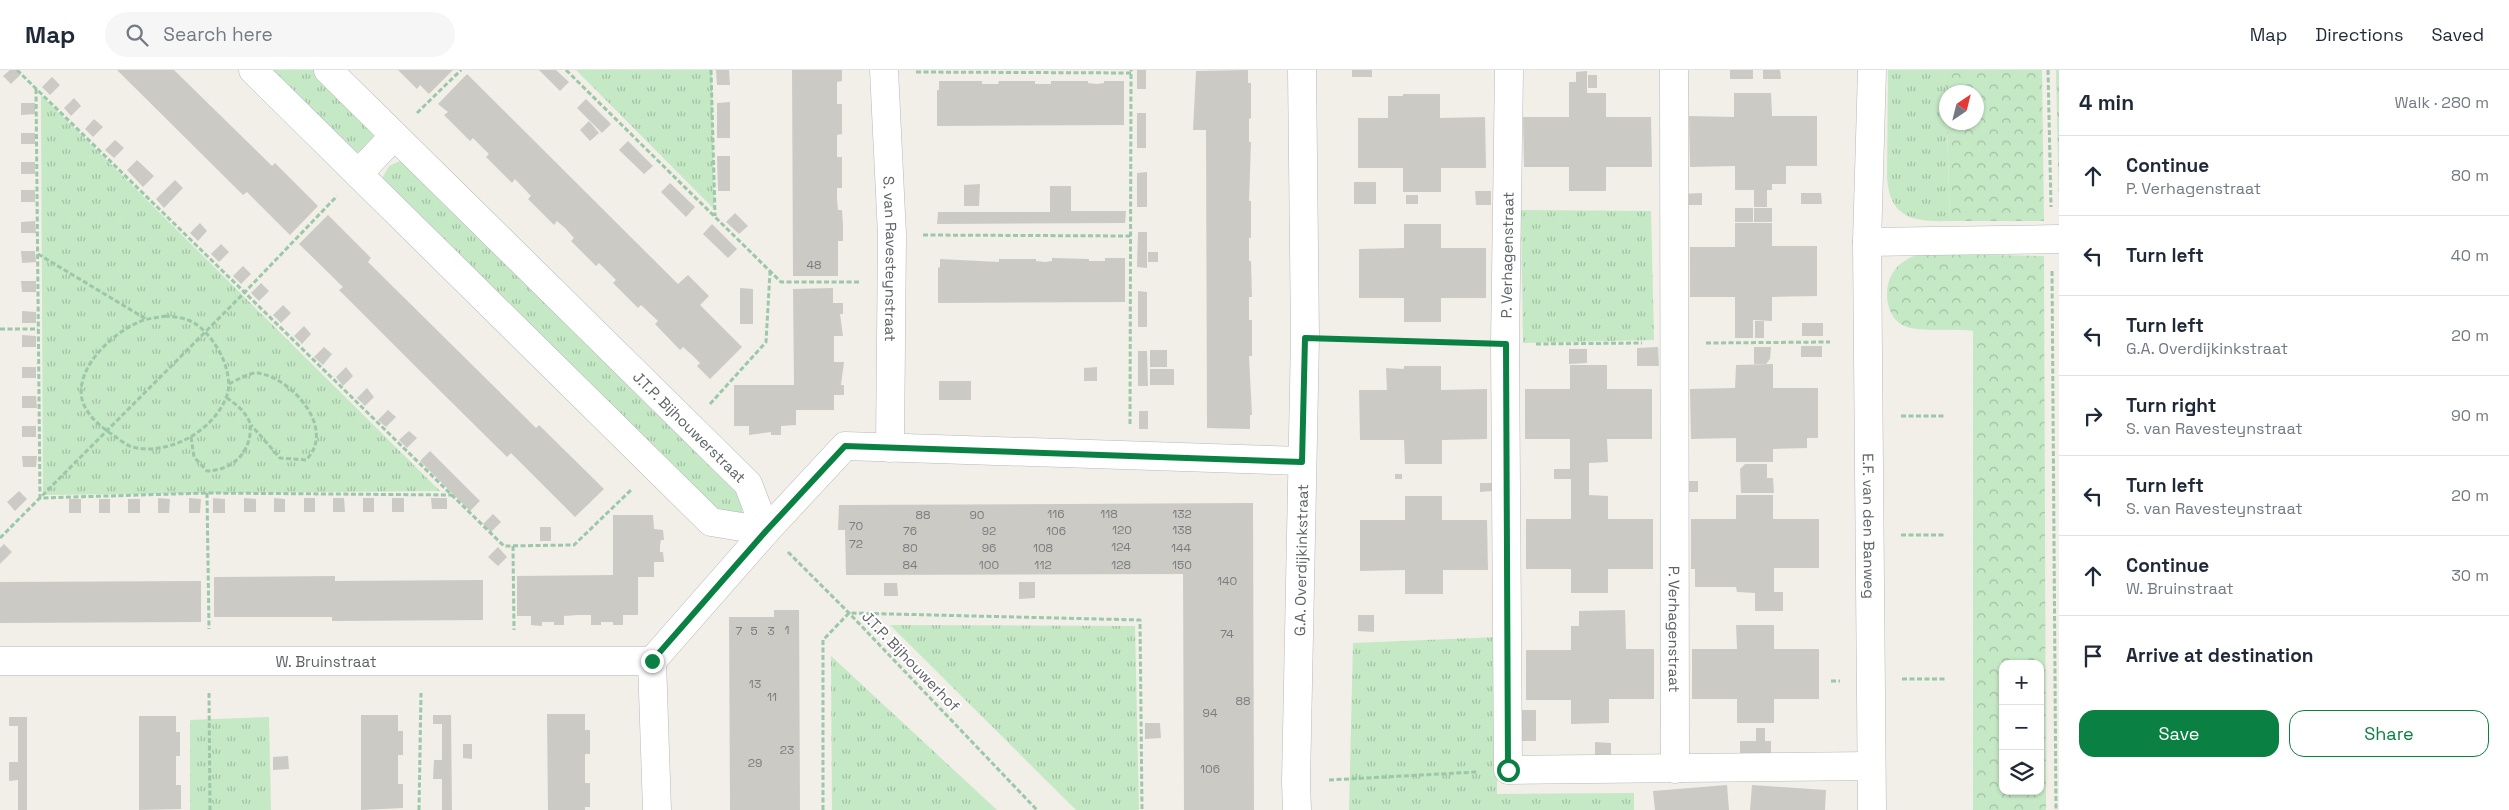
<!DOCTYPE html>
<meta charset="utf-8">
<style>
:root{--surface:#fff;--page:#f6f6f7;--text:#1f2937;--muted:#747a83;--line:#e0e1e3;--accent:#0b8043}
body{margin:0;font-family:"Space Grotesk",sans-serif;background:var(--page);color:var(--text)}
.controls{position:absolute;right:15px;bottom:15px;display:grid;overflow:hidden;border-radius:10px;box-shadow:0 1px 4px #0004}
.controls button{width:45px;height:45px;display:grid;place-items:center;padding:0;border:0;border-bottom:1px solid var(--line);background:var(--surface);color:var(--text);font:25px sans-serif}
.compass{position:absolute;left:1939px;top:15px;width:45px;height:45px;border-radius:50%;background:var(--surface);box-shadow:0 1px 4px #0004;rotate:35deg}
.stop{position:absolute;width:15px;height:15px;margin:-11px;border:4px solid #0b8043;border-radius:50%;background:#fff}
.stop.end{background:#0b8043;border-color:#fff;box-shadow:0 1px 5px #0008}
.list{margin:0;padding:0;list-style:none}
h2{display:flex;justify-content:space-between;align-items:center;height:65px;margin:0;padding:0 20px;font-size:21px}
h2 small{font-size:16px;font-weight:400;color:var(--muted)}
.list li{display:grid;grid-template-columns:32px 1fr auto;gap:15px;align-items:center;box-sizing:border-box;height:80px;padding:0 20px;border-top:1px solid var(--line)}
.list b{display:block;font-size:19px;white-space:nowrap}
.list p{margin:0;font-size:16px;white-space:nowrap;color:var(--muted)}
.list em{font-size:16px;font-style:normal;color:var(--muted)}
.actions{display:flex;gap:10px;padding:15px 20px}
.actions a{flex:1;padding:11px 0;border:1px solid var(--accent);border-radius:15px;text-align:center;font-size:18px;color:var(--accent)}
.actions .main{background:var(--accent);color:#fff}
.icon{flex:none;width:28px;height:28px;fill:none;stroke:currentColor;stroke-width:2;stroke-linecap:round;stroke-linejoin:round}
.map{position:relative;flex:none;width:2059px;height:740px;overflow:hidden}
header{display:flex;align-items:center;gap:30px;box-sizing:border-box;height:70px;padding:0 25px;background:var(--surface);border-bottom:1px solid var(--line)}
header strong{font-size:24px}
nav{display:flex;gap:28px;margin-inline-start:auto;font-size:18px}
.search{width:350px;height:45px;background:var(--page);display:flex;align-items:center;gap:12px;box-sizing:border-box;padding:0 18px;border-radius:28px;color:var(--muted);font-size:19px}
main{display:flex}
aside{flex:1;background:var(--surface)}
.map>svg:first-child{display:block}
.grass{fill:url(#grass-tufts)}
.forest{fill:url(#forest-crowns);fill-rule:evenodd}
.building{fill:#cccac5}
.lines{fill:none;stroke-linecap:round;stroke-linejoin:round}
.minor-casing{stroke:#b5b8bc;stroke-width:29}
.path{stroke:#9cc7a9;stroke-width:3;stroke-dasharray:5 2.5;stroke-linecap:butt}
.minor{stroke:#fff;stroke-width:28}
.route{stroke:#0b8043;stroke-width:6}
.labels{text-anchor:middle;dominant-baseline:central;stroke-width:4;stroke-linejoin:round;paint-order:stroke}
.number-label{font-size:12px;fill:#7a7d7f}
.street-label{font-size:15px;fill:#5f6368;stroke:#fff}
</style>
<header>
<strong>Map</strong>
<div class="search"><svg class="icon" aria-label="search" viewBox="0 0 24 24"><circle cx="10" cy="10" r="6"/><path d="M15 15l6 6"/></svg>Search here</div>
<nav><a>Map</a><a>Directions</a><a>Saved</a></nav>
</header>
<main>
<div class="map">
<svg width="2059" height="740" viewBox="0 0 2059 740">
<defs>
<pattern id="grass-tufts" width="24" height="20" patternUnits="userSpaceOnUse" patternTransform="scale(1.25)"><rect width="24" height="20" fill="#c5e8c5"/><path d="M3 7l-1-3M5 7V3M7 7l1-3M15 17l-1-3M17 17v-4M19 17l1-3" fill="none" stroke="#a3c0a4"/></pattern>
<pattern id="forest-crowns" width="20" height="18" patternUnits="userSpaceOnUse" patternTransform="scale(1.25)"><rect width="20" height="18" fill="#c5e8c5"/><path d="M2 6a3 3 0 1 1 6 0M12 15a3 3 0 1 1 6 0" fill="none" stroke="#a3c0a4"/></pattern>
</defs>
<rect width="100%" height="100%" fill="#f1efe8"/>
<g class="grass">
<polygon points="264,0 319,0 374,64 369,77 356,83"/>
<polygon points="576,0 712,0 714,139"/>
<path d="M 1888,0 L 1945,0 L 1950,151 C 1914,152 1889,149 1887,106 Z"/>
<polygon points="2056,0 2059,0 2059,141"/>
<polygon points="41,25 440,421 43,425"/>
<polygon points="402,90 739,418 745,434 739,447 725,452 381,110 389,96"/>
<polygon points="1521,140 1651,141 1654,270 1523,273"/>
<polygon points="890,555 1135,556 1139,740 1076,740"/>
<polygon points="1499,567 1497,724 1634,723 1634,740 1349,740 1353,573"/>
<polygon points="831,586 997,740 832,740"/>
<polygon points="269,647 271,740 190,740 190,650"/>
</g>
<g class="forest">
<polygon points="1945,0 2042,0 2044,151 1950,151 1947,53 1976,52 1976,22 1946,22 1946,49"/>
<path d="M 1919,184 L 2044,186 L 2046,740 L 1973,740 L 1973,261 C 1955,258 1923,262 1907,257 C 1885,250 1882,217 1894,201 C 1900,192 1909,188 1919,184 ZM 2003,594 L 2040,594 L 2040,721 L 2003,721 Z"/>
</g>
<g class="building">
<polygon points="10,0 16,0 21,4 11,14 3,6"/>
<polygon points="117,0 174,0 272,96 275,93 318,136 290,165 247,122 243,125"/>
<polygon points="398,0 453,0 429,24 420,15 417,19"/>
<polygon points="539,0 556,0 569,12 560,21"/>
<polygon points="716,0 729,0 730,15 717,15"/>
<polygon points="792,0 842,0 842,11 837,12 837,34 842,34 842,64 837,65 837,87 842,87 842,118 837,118 837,129 838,140 842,140 843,155 843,171 838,171 838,206 793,206"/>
<rect x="1137" y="0" width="9" height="19"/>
<polygon points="1248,0 1248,13 1251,13 1251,48 1249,49 1249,72 1251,72 1249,131 1251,131 1251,168 1249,168 1249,191 1251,191 1252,227 1249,227 1249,250 1252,250 1252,286 1249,286 1252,345 1250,345 1250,359 1207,358 1206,60 1193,60 1196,1"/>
<rect x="1352" y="0" width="20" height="7"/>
<rect x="1730" y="0" width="23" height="9"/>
<polygon points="1763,0 1780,0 1781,9 1763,9"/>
<polygon points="1587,1 1587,23 1606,23 1606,47 1651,47 1652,97 1606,97 1606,121 1569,121 1569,97 1524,97 1523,47 1569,47 1569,12 1576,12 1576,2"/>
<polygon points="467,4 678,214 688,205 709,226 700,235 742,277 710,309 697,296 700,293 692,285 683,277 680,280 655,254 658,251 641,235 638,238 613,213 616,210 599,193 596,196 571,171 574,168 566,159 557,151 554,155 528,129 531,126 515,109 512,113 486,87 489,84 473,68 470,71 444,45 448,42 438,34"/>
<rect x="1588" y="5" width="9" height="13"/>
<polygon points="52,7 60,15 50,25 42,17"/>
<polygon points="939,11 982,11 982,14 998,14 999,11 1035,11 1035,14 1051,14 1051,11 1088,11 1088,13 1097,14 1104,13 1104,11 1124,11 1124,55 937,56 937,20 939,20"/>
<polygon points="1734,23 1771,23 1772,46 1817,46 1817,96 1786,96 1786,114 1772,114 1772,120 1767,120 1767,137 1754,137 1754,120 1735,120 1735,96 1690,97 1689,46 1734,47"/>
<polygon points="1403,24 1440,24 1440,48 1485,47 1486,98 1441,98 1441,122 1403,122 1403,98 1358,98 1358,48 1388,48 1388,26 1403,26"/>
<polygon points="74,28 81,36 71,46 64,38"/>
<polygon points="586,29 611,54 602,63 577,38"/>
<polygon points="730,32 730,68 717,68 717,33"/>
<polygon points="21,33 35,33 35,44 21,45"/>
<rect x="1137" y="43" width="9" height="35"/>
<polygon points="94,49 103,57 93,67 85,59"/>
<polygon points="589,51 599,63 590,71 580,60"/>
<rect x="21" y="63" width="14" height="11"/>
<polygon points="115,70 124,78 114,88 105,80"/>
<polygon points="628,71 653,96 644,104 619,80"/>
<polygon points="717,86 730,86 730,121 718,121"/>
<polygon points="137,90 154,106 143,117 127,100"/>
<rect x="21" y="92" width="14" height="12"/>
<polygon points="1147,102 1147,137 1137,137 1137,103"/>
<polygon points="175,110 183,118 164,138 156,129"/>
<rect x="1354" y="112" width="22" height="22"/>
<polygon points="670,113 695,137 686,147 661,122"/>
<polygon points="980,114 979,136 964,136 964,115"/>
<polygon points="1050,116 1071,116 1071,141 1126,141 1125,153 937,154 938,142 1050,142"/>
<rect x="21" y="120" width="14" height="12"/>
<polygon points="1475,121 1491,121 1491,135 1476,135"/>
<polygon points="1702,123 1702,135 1681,135 1681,124"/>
<polygon points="1801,123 1821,123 1822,134 1801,134"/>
<rect x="1406" y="125" width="12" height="9"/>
<rect x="1735" y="138" width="18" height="14"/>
<rect x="1754" y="138" width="18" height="14"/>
<polygon points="735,143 748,156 739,164 726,152"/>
<polygon points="328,145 371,188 368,192 536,358 539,355 604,419 575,447 511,383 507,387 423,304 339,220 343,217 299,174"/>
<polygon points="35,151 36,163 21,163 21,152"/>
<polygon points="200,153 207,161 198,171 190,163"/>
<polygon points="1735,153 1772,153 1772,176 1817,176 1817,226 1772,227 1772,251 1753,250 1753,268 1735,268 1735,227 1690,227 1690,177 1735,177"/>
<polygon points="712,154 737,179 728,188 703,164"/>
<polygon points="1404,154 1441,154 1441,178 1486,178 1486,228 1441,228 1441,252 1404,252 1404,228 1359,228 1359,179 1404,178"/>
<polygon points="1138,162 1147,162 1147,198 1137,197"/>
<polygon points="221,174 229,182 219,192 211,184"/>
<polygon points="21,181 35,181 36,192 22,193"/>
<rect x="1148" y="182" width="10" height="10"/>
<polygon points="1052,188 1089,189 1089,191 1105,191 1105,188 1125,188 1125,232 938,233 938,198 940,197 940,189 999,192 999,189 1036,189 1036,191 1045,192 1052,191"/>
<polygon points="243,196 251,204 241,214 233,206"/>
<polygon points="21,211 36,211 36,222 22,222"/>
<polygon points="261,213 269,221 259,231 251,223"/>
<polygon points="740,218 753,219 753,254 740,254"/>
<polygon points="833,218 833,233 843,233 843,244 840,244 843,266 834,266 834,292 844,292 841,315 844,315 844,325 834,325 834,340 796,340 796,355 781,356 781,365 771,365 771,362 749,365 749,356 734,356 734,315 794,315 793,219"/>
<polygon points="1138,221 1147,222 1147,257 1138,257"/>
<polygon points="283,235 291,243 281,253 273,245"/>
<polygon points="22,241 36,242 36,253 22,253"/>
<rect x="1755" y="251" width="9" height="17"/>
<rect x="1802" y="253" width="21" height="13"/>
<polygon points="304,256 311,264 302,274 294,266"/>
<polygon points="22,265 36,266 36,277 22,277"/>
<rect x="1801" y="276" width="21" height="11"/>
<polygon points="324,277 332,284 323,295 314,287"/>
<polygon points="1658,277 1659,296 1637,296 1637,278"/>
<polygon points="1754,277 1771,277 1770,289 1766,294 1754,294"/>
<polygon points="1569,279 1587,279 1587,293 1569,294"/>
<rect x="1150" y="280" width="17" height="17"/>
<polygon points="1138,281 1147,281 1148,316 1138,316"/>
<polygon points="1773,294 1773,318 1818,318 1818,368 1807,368 1807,378 1773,379 1773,392 1736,392 1736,368 1691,369 1690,319 1735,318 1736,295"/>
<polygon points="1570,295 1607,295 1607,319 1652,319 1652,369 1607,369 1608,392 1589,393 1589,425 1608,426 1608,449 1653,449 1653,499 1608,499 1608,523 1571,523 1571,499 1526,499 1526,449 1571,449 1571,409 1554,409 1554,399 1570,399 1570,369 1525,369 1525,319 1570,319"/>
<polygon points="1404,296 1441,296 1441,320 1487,319 1487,369 1442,370 1442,394 1405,394 1404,370 1360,370 1359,320 1387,320 1386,298 1404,299"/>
<rect x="22" y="297" width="14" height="11"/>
<polygon points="346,297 353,306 343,316 336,307"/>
<polygon points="1097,297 1097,311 1084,311 1084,298"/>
<rect x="1150" y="299" width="24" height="16"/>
<rect x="939" y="311" width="32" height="19"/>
<polygon points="367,318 374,327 365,336 357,328"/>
<polygon points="22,326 36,326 37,338 22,338"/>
<polygon points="388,340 396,347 386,357 378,350"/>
<rect x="1139" y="341" width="9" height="18"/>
<rect x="22" y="356" width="14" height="11"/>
<polygon points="409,361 417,368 407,378 399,370"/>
<polygon points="430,381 480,431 470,441 420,391"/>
<polygon points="22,386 37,386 36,397 23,397"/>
<polygon points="1745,394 1767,394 1767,408 1773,408 1774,423 1741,423 1740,399"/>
<rect x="1395" y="404" width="7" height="5"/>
<rect x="1686" y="411" width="12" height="11"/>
<polygon points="1480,413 1493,413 1493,421 1480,422"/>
<polygon points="19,421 27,429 15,441 7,432"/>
<polygon points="1736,425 1773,425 1773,449 1819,449 1819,498 1774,498 1774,522 1783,522 1783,541 1755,541 1755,523 1737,522 1736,517 1695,517 1695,499 1691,499 1691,449 1736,449"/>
<polygon points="1405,426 1442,426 1442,450 1487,450 1488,500 1443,500 1443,524 1405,524 1405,500 1360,501 1360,450 1405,450"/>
<polygon points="158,428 170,429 169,443 158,443"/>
<polygon points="189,428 201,429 200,443 189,443"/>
<polygon points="213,428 225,429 225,443 213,443"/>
<polygon points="244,428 256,429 256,442 244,442"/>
<polygon points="274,428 285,429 285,442 274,442"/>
<rect x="304" y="428" width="11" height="14"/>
<polygon points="333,428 344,428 345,442 333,442"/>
<rect x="363" y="428" width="11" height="14"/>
<rect x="392" y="428" width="12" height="14"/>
<polygon points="431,428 447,428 447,439 432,439"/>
<rect x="69" y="429" width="12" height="14"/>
<rect x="99" y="429" width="11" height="14"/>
<rect x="128" y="429" width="12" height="14"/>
<polygon points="1253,433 1254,740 1184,740 1183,504 846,505 845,460 838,460 839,435"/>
<polygon points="493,444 501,452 491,462 483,454"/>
<polygon points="613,445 653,445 654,459 663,460 664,470 661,470 660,476 660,482 663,482 664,492 654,492 654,507 638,507 638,545 623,545 623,555 613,555 613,552 601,552 601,555 591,555 591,545 578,545 564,546 564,555 554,555 554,552 542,552 542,556 531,555 531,546 517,546 517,506 613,505"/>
<rect x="540" y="457" width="11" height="14"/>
<polygon points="4,474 12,482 0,494 0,478"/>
<polygon points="498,477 507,487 498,496 488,487"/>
<polygon points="335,506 335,511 483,510 483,550 332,551 332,547 214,547 214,507"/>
<polygon points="201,511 201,552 0,553 0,512"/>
<polygon points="1019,512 1035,512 1035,528 1019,529"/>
<polygon points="884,513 897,513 898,526 884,526"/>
<polygon points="774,540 799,540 800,740 730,740 729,547 774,547"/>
<polygon points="1625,540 1626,579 1654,579 1654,629 1609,629 1609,653 1571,654 1571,630 1526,630 1526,580 1571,580 1571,556 1579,556 1579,541"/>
<polygon points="1358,545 1374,545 1374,562 1358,561"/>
<polygon points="1736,555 1774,555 1774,579 1819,579 1819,629 1774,629 1774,653 1737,653 1737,629 1692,629 1692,579 1737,579"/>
<rect x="1521" y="640" width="15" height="31"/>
<polygon points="547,644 585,644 585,660 590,660 590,684 585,684 585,713 590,713 590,737 585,737 585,740 548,740"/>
<polygon points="361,645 398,645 398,661 403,661 403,685 398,685 398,714 403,714 403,738 361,740"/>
<polygon points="433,645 451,645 452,740 442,740 442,709 433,709 434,690 442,690 442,654 433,654"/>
<polygon points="139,646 176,646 176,662 180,662 180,686 176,686 176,715 181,715 181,739 139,740"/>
<polygon points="9,647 27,647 27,740 18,740 18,710 9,711 9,692 18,692 18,656 9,656"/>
<polygon points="1145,653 1160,653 1161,668 1145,669"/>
<polygon points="1756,658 1765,658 1765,671 1771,671 1771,687 1740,687 1740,671 1756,671"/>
<polygon points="1595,672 1611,673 1611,688 1595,688"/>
<polygon points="463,674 472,674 472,689 463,688"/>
<polygon points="288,686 289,699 273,700 273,687"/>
<polygon points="1727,715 1729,740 1655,740 1653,721"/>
<polygon points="1752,715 1826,720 1825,740 1750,740"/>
</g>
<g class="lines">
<defs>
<g id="minor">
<polyline points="253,0 711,452 766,461"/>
<path id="s1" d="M 328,0 L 748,414 L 766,461"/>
<path id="s2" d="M 884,0 L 892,165 L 890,378"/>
<polyline points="1509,0 1505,274 1508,700 1871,696"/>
<path id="s3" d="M 1674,0 L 1675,699"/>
<path id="s4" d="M 1872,0 L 1867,172 L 1872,740"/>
<polyline points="358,104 394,66"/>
<polyline points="1867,172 2059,169"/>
<path id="s5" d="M 0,591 L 652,591 L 766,461 L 845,376 L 1302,391"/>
<polyline points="652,591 657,740"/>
<path id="s6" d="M 1297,740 L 1296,712 L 1305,268 L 1302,0"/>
</g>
</defs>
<use href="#minor" class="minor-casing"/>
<g class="path">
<polyline points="17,0 504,476 574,475 632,419"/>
<polyline points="566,0 781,212 859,212"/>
<polyline points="711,0 715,146"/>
<polyline points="2048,0 2051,137"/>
<polyline points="916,2 1131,3"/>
<polyline points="36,19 40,428 207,423 452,425"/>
<polyline points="417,43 461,0"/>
<polyline points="923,165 1130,166"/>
<polyline points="38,184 146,249"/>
<polyline points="2052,201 2056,740"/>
<path d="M 165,246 C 172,247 181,247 188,250 C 212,259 237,303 226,328 C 212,362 168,386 132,377 C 126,375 119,369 113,365 C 100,356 86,345 82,329 C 75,297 114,262 139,252 C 147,248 157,248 165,246 Z"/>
<polyline points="0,259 38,259"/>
<polyline points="1336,269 1475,274"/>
<polyline points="1706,273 1830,272"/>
<polyline points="1536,274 1642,273"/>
<path d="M 229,314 C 237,310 250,302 258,303 C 292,308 337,359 306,390 L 280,388 L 251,355"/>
<polyline points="710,334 766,272 770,202"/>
<polyline points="1901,346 1945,346"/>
<polyline points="1130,354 1131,0"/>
<path d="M 191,367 L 194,387 L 207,401 C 229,400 246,388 250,365 C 250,361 251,357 250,353 C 245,341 237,335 227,328"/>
<polyline points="207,423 209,559"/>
<polyline points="1901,465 1944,465"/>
<polyline points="0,468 244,223 337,126"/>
<polyline points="513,476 514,560"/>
<polyline points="788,482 849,543 1037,740"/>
<polyline points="1902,609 1945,609"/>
<polyline points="1831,611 1840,611"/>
<polyline points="209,623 210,740"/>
<polyline points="1329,710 1477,702"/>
<polyline points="419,740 421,623"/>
<polyline points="823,740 823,570 849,543 1140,550 1142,740"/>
</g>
<use href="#minor" class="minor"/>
</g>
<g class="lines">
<polyline class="route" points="652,591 766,461 845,376 1302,392 1305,268 1506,274 1508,700"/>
</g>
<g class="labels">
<g class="number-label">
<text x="814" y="195">48</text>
<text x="1056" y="444">116</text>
<text x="1109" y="444">118</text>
<text x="1182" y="444">132</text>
<text x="923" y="445">88</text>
<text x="977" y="445">90</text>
<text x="856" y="456">70</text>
<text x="1122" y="460">120</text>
<text x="1182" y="460">138</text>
<text x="910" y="461">76</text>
<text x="989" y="461">92</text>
<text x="1056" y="461">106</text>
<text x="856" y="474">72</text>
<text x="1121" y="477">124</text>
<text x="910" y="478">80</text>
<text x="989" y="478">96</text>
<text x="1043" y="478">108</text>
<text x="1181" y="478">144</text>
<text x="910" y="495">84</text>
<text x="989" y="495">100</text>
<text x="1043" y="495">112</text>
<text x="1121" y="495">128</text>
<text x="1182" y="495">150</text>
<text x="1227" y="511">140</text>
<text x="787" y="560">1</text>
<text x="739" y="561">7</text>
<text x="754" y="561">5</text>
<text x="771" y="561">3</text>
<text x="1227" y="564">74</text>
<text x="755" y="614">13</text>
<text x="772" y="627">11</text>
<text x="1243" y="631">88</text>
<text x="1210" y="643">94</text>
<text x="787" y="680">23</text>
<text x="755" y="693">29</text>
<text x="1210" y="699">106</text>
</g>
<g class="street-label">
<text transform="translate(1507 185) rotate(-89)">P. Verhagenstraat</text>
<text stroke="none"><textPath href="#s2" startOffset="189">S. van Ravesteynstraat</textPath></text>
<text stroke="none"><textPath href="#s1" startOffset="508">J.T.P. Bijhouwerstraat</textPath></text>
<text stroke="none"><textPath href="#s4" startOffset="456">E.F. van den Banweg</textPath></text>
<text stroke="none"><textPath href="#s6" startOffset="250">G.A. Overdijkinkstraat</textPath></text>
<text stroke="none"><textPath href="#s3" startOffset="559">P. Verhagenstraat</textPath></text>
<text stroke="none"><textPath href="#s5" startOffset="326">W. Bruinstraat</textPath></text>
<text transform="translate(911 591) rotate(46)">J.T.P. Bijhouwerhof</text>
</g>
</g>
</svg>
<div class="controls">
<button>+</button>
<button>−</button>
<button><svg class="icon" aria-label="layers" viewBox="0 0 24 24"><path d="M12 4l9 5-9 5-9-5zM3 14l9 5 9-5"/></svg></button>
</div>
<svg class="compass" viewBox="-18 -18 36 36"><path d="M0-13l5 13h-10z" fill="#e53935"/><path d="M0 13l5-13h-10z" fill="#747a83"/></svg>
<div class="stop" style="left:1508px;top:700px"></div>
<div class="stop end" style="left:652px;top:591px"></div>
</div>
<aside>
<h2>4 min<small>Walk · 280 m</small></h2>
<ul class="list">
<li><svg class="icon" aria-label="ahead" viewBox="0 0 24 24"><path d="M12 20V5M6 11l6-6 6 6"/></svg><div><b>Continue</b><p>P. Verhagenstraat</p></div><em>80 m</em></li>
<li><svg class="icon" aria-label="left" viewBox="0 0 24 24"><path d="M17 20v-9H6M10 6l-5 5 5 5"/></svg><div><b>Turn left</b></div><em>40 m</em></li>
<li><svg class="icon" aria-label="left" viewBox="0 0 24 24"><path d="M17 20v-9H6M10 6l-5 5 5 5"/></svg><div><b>Turn left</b><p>G.A. Overdijkinkstraat</p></div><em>20 m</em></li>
<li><svg class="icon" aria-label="right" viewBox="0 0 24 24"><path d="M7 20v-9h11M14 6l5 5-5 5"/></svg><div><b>Turn right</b><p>S. van Ravesteynstraat</p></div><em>90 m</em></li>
<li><svg class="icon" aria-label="left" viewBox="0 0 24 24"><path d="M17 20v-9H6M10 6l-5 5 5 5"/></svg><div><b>Turn left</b><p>S. van Ravesteynstraat</p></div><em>20 m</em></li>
<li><svg class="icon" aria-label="ahead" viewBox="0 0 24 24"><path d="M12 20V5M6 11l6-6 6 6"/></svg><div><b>Continue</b><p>W. Bruinstraat</p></div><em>30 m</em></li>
<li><svg class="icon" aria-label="arrive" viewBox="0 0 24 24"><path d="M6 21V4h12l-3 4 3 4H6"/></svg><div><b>Arrive at destination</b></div></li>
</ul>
<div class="actions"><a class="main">Save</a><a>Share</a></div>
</aside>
</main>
